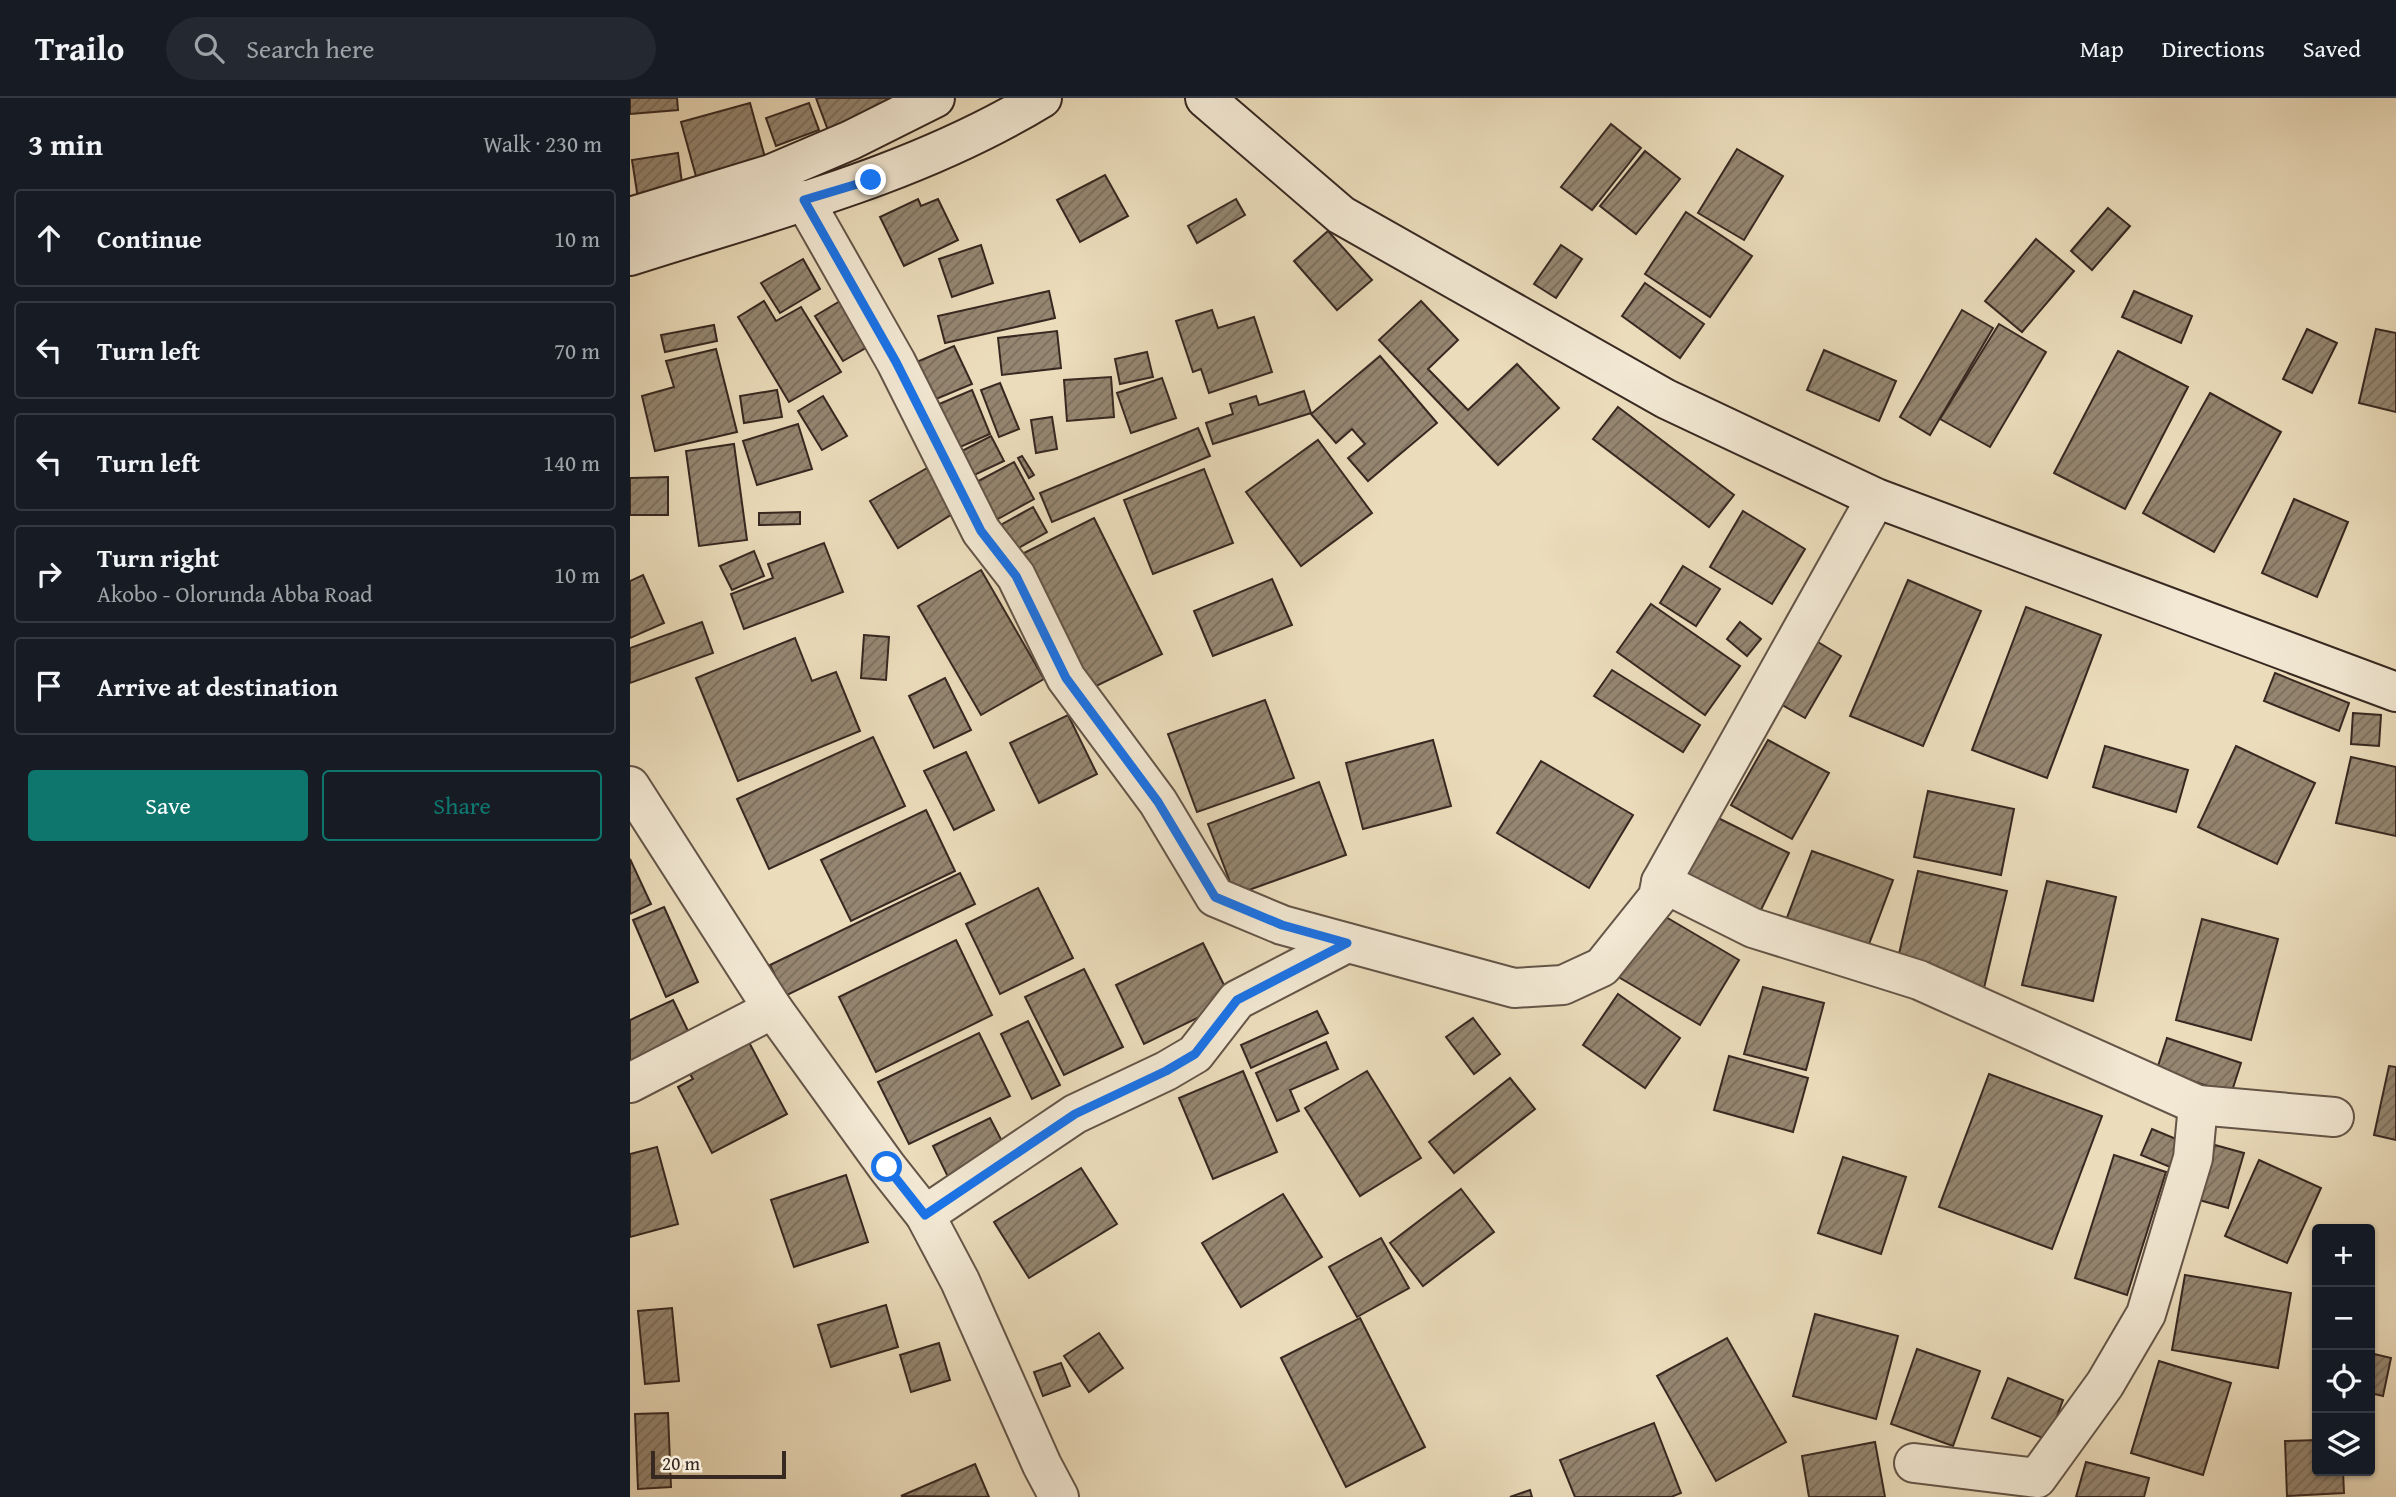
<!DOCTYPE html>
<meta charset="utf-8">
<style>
:root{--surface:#171b24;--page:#242831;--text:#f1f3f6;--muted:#9ea1a6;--line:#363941;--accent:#0f766e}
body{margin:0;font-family:"Gentium Book Plus",serif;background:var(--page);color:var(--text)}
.controls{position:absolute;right:21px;bottom:21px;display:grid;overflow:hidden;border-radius:7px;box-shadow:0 2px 5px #0004}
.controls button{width:63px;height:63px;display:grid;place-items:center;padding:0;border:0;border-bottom:2px solid var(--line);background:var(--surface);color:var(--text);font:35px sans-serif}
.scale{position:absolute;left:21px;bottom:18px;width:135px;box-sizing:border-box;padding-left:7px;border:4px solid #372821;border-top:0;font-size:19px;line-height:24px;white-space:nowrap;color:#372821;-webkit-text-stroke:5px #f2e8d3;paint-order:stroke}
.stop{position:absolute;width:21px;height:21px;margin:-16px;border:5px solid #1a73e8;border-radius:50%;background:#fff}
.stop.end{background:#1a73e8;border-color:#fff;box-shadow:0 2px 7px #0008}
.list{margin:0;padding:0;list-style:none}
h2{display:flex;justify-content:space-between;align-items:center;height:91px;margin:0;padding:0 28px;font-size:30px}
h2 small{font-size:23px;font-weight:400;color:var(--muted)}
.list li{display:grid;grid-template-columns:46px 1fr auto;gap:21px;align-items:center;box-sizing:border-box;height:98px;margin:0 14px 14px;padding:0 14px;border:2px solid var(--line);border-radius:7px}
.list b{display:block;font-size:26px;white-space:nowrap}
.list p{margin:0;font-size:23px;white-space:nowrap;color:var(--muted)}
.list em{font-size:23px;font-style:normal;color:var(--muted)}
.actions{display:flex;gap:14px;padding:21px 28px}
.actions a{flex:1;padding:16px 0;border:2px solid var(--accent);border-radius:7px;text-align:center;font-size:24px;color:var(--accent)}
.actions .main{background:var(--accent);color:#fff}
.icon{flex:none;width:38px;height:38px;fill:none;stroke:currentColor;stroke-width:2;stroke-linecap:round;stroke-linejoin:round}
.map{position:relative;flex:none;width:1766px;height:1399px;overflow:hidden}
header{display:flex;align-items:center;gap:42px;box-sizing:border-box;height:98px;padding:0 35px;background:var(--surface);border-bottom:2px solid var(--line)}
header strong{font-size:33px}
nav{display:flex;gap:38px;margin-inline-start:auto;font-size:24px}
.search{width:490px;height:63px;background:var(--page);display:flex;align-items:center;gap:18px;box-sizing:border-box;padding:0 24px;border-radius:38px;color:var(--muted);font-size:26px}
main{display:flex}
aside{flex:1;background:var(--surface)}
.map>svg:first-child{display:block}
.building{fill:url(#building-hatch);stroke:#372821;stroke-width:2}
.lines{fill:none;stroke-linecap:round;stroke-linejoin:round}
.street-casing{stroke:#645548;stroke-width:42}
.secondary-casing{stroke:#372821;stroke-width:42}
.street{stroke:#f2e8d3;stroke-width:38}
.secondary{stroke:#f2e8d3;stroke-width:38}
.route{stroke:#1a73e8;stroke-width:9}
</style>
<header>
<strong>Trailo</strong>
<div class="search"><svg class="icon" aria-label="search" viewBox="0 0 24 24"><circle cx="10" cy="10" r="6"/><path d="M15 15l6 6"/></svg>Search here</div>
<nav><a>Map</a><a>Directions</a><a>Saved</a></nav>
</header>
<main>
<aside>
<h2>3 min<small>Walk · 230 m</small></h2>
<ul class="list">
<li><svg class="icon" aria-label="ahead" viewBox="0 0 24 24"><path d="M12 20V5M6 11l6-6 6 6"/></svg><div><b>Continue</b></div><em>10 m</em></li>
<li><svg class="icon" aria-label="left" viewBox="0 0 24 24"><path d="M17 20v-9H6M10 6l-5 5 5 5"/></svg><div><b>Turn left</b></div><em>70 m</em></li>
<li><svg class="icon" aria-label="left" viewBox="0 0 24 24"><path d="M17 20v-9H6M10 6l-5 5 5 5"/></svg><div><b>Turn left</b></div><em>140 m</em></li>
<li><svg class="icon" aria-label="right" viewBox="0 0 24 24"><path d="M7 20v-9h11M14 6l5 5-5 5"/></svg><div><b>Turn right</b><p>Akobo - Olorunda Abba Road</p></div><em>10 m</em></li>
<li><svg class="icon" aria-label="arrive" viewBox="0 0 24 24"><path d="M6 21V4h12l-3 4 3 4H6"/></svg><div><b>Arrive at destination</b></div></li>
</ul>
<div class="actions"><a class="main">Save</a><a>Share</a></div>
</aside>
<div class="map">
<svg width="1766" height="1399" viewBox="0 0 1766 1399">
<defs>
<pattern id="building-hatch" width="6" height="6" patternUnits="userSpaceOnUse" patternTransform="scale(1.75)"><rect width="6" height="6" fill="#958671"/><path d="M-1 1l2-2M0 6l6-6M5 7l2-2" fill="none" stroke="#7a6e5c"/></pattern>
</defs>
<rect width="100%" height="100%" fill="#ebdcbb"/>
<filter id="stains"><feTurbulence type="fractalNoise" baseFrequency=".00286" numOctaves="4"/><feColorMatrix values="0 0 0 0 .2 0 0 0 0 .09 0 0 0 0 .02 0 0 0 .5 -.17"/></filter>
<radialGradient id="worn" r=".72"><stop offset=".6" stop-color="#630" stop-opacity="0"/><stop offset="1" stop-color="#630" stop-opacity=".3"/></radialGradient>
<g class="building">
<polygon points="0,0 47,0 48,12 0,16"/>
<polygon points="186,0 258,0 262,11 199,35"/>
<polygon points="120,5 136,63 67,82 51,24"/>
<polygon points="179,5 189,32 146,48 136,20"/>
<polygon points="981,26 1011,50 962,112 931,89"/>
<polygon points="1107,51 1153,78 1114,142 1068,115"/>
<polygon points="1015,53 1050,81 1006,136 970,108"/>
<polygon points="48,55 54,100 9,107 2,62"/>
<polygon points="475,77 498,118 450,144 427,102"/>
<polygon points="288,101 291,108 308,101 328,142 274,168 250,119"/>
<polygon points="606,101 615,117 567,145 558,128"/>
<polygon points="1478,110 1500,128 1462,172 1441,153"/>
<polygon points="1056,114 1122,158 1080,219 1015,176"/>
<polygon points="698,133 742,182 707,212 664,163"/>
<polygon points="1406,141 1444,173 1392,234 1355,203"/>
<polygon points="351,147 363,185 322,199 309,161"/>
<polygon points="931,147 952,161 926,200 904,186"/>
<polygon points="173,161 190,191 150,215 131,185"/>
<polygon points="1015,185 1074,226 1050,260 992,218"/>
<polygon points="419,193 425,220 315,245 308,218"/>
<polygon points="1504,193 1562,218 1551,245 1492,219"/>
<polygon points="215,200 243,246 213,263 185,218"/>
<polygon points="134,203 146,223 171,209 211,274 159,304 108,219"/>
<polygon points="791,203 828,242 798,271 838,312 887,266 929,310 868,367 749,242"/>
<polygon points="582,212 588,230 624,219 642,274 579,295 571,271 563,274 546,223"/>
<polygon points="1332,212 1363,230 1300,337 1270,319"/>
<polygon points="1369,226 1416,254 1360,349 1310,321"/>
<polygon points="84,227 87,243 35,254 31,237"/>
<polygon points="1677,231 1707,245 1682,295 1653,281"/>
<polygon points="1746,231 1766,235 1766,314 1729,305"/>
<polygon points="427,233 431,270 372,277 368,240"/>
<polygon points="324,248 342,286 299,304 282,266"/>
<polygon points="86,251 107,334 25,353 12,298 44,289 36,263"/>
<polygon points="1194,252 1266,283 1249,323 1177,292"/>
<polygon points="1488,253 1558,289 1495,411 1424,375"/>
<polygon points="517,254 523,279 490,286 485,261"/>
<polygon points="750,258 807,325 738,383 718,360 735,346 722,331 706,345 681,316"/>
<polygon points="481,279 484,319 437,323 434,282"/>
<polygon points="532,280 546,320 501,335 487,295"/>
<polygon points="370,285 389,331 369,339 351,292"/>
<polygon points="147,292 152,319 114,325 110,298"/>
<polygon points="342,292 360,336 321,353 302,309"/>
<polygon points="674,293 681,315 583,346 576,325 603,316 600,306 626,298 629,307"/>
<polygon points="1580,295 1651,334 1584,454 1513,415"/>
<polygon points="193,298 217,338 192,352 168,313"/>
<polygon points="988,309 1104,397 1079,429 963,341"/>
<polygon points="422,319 427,351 406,355 401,322"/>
<polygon points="168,326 182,371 127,387 113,343"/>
<polygon points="568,330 580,358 422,424 410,395"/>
<polygon points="361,338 374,363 340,379 328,355"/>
<polygon points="688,342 742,415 671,468 616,394"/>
<polygon points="104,346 117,442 69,448 56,353"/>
<polygon points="392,358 404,377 399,380 388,360"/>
<polygon points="384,364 404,401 359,426 339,388"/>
<polygon points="297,370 324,415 268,450 240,403"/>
<polygon points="574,371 603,445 523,476 494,402"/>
<polygon points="38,379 38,417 0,417 0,380"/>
<polygon points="1664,401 1718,424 1687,499 1632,475"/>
<polygon points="403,409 417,434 374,458 360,433"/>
<polygon points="1113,413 1175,451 1142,506 1080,469"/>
<polygon points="170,414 170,426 129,427 129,415"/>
<polygon points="464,420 532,556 460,591 392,456"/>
<polygon points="194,445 213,494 114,531 101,496 143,480 138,466"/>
<polygon points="124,453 134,478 102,492 90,468"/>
<polygon points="1053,468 1090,491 1066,528 1030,505"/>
<polygon points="351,472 414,581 351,617 288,508"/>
<polygon points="13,477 34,525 0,540 0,483"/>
<polygon points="642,481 662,527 583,558 564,513"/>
<polygon points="1278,482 1351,513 1293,648 1220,618"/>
<polygon points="1021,506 1110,568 1075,617 987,554"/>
<polygon points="1396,509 1471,537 1417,680 1342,652"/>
<polygon points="72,524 83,555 0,585 0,550"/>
<polygon points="1110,524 1131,541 1117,558 1097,541"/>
<polygon points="234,537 259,539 256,582 231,580"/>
<polygon points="165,540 182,583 206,574 230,633 108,683 66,580"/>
<polygon points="1183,541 1211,558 1175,620 1147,604"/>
<polygon points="982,572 1070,627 1053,654 964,598"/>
<polygon points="1645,575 1719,605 1709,633 1634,603"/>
<polygon points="315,580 341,632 304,650 279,598"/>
<polygon points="635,602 664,680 567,714 538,636"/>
<polygon points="1723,615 1751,617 1749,648 1721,646"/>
<polygon points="438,617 467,676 409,705 380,645"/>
<polygon points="243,639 275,708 139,771 107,701"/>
<polygon points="803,642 821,708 733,731 716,665"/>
<polygon points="1138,642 1199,675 1162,741 1101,707"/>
<polygon points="1475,648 1558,672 1546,714 1463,689"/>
<polygon points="1606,648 1685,685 1647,766 1568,729"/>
<polygon points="336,654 364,712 324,732 294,673"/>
<polygon points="1721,659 1766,669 1766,738 1706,725"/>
<polygon points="911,663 1003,717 959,790 867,735"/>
<polygon points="689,684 716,757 605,797 578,726"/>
<polygon points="1298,693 1384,711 1371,777 1284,759"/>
<polygon points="296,712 325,773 221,823 191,762"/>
<polygon points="1080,716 1159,755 1128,818 1048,779"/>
<polygon points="1182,753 1263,782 1236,854 1155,825"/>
<polygon points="0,761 21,806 0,816"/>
<polygon points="1288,773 1377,793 1354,890 1266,869"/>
<polygon points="330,775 345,806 155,898 140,867"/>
<polygon points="1417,783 1486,799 1463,903 1392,887"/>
<polygon points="408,790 443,860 370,896 336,826"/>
<polygon points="34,809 68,884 36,899 3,822"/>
<polygon points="1024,812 1109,862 1070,927 985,877"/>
<polygon points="1572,821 1648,841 1621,942 1546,922"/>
<polygon points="326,842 362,917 246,974 209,899"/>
<polygon points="573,845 602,903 514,946 486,887"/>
<polygon points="454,871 493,949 434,977 395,899"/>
<polygon points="1133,889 1194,905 1176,972 1114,956"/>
<polygon points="988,896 1050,940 1015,990 953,947"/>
<polygon points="43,902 60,937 0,965 0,922"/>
<polygon points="687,913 698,935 621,970 611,947"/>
<polygon points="843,920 870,956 844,976 816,939"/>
<polygon points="398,923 430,987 402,1001 371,936"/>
<polygon points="113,933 157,1016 82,1055 48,989 63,981 57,972"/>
<polygon points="349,935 380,998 279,1046 248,984"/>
<polygon points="1537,940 1611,965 1601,996 1527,971"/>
<polygon points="696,944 708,971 660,992 669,1013 647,1023 626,975"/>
<polygon points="1099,958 1178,980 1163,1034 1084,1012"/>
<polygon points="1759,968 1766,969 1766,1042 1744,1037"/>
<polygon points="613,973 647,1054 583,1081 549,1000"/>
<polygon points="737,973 791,1060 730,1098 675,1010"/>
<polygon points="1359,976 1472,1018 1422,1151 1309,1109"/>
<polygon points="880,980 905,1011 824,1075 799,1044"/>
<polygon points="360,1020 377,1053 319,1081 303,1048"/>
<polygon points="1522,1031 1551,1043 1540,1069 1511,1057"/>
<polygon points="1585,1047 1614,1055 1598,1110 1569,1102"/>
<polygon points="27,1049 48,1126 0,1139 0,1056"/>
<polygon points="1484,1057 1536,1074 1497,1197 1445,1180"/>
<polygon points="1213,1059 1276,1079 1251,1156 1188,1135"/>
<polygon points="1629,1062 1691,1090 1657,1165 1595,1138"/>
<polygon points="451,1070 487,1126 399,1180 364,1124"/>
<polygon points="216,1077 238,1144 164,1169 141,1102"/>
<polygon points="831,1091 864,1134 793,1188 760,1145"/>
<polygon points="653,1096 692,1159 611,1209 572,1145"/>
<polygon points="751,1140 779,1190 727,1219 699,1169"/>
<polygon points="1555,1177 1661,1195 1648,1270 1542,1252"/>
<polygon points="256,1207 268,1249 201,1269 188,1227"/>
<polygon points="42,1210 49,1283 15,1286 8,1213"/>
<polygon points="1185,1216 1268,1238 1246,1321 1163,1298"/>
<polygon points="730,1220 795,1349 716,1389 651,1260"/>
<polygon points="469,1235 493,1270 459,1294 434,1258"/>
<polygon points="1097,1240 1156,1344 1086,1383 1027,1278"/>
<polygon points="309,1245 320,1282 281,1294 270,1257"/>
<polygon points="1287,1251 1350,1273 1323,1348 1261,1326"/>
<polygon points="1740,1255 1761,1260 1753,1298 1740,1295"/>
<polygon points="1529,1263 1601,1285 1573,1377 1501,1355"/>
<polygon points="431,1265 440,1288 413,1298 404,1274"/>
<polygon points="1378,1280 1433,1302 1418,1342 1362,1320"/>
<polygon points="38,1315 41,1389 8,1391 5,1316"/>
<polygon points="1024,1325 1051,1395 1041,1399 945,1399 930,1362"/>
<polygon points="1687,1342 1687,1373 1713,1373 1714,1395 1657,1398 1655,1343"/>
<polygon points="1245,1344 1255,1399 1179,1399 1172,1358"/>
<polygon points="1456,1364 1519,1380 1514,1399 1446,1399"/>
<polygon points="345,1366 359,1399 271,1398"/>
<polygon points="900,1392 902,1399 880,1399"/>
</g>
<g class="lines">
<defs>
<g id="street">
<polyline points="174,102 266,264 351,433 386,478 436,580 528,704 585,799 652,827 884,890 933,887 972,869 1028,799 1031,784 1246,400"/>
<polyline points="0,688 143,911 257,1069 295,1117 330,1183 412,1367 429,1399"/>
<polyline points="1031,784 1123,830 1289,882 1568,1007 1704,1019"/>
<polyline points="0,985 143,911"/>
<polyline points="295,1117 445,1016 536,973 565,956 607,902 717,845"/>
<polyline points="1284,1365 1407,1380 1475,1286 1516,1216 1563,1060 1568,1007"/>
</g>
<g id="secondary">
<polyline points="575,0 711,117 1036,301 1246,400 1766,594"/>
<polyline points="0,119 141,76 221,42 305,0"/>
<path d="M 0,158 C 140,113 286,77 412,0"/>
</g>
</defs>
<use href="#street" class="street-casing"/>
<use href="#secondary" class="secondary-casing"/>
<use href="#street" class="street"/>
<use href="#secondary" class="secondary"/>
</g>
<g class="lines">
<polyline class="route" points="241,82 174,102 266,264 351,433 386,478 436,580 528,704 585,799 652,827 717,845 607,902 565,956 536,973 445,1016 295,1117 257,1069"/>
</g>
<rect width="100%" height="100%" filter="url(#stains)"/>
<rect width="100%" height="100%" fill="url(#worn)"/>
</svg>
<div class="controls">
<button>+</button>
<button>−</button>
<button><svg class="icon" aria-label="locate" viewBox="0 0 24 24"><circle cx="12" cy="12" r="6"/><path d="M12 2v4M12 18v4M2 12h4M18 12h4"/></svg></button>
<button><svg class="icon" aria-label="layers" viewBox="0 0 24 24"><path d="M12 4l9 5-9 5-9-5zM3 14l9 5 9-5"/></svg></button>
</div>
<div class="scale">20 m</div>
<div class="stop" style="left:257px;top:1069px"></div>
<div class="stop end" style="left:241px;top:82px"></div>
</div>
</main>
